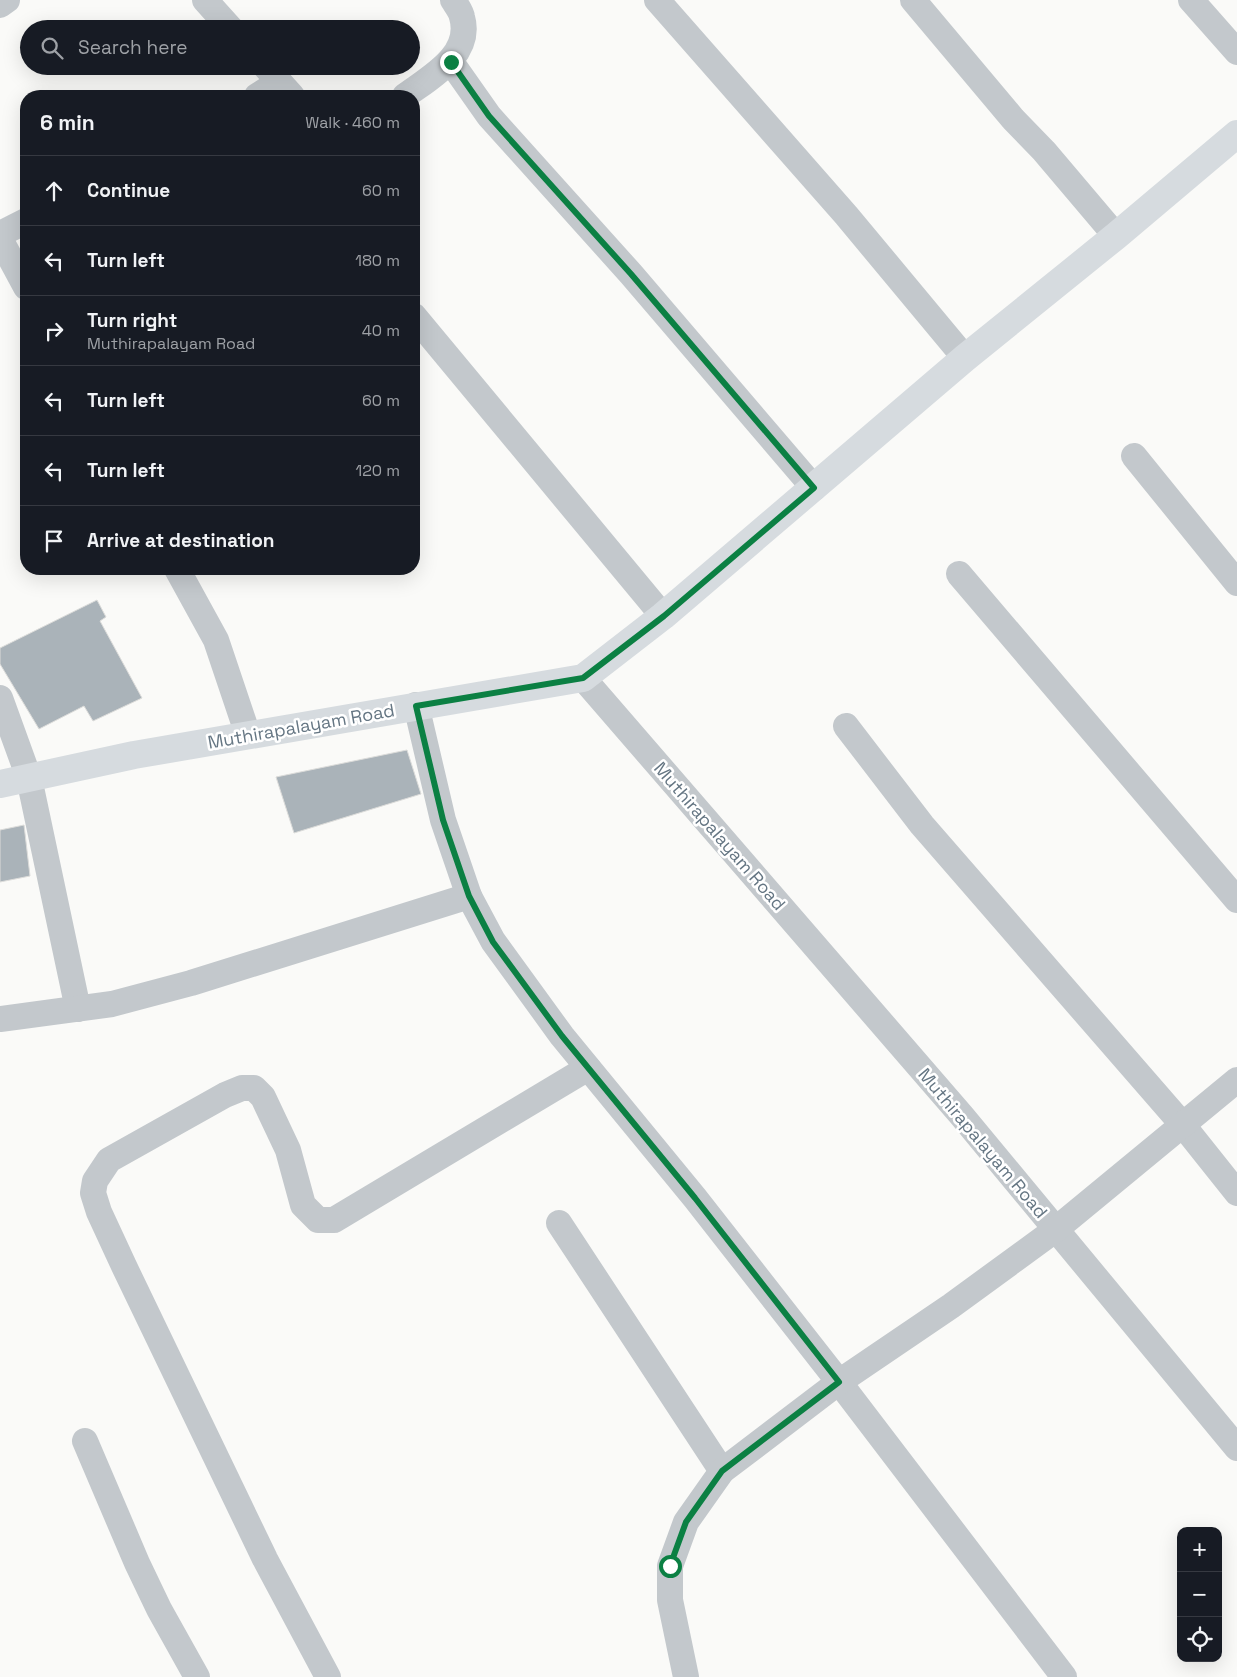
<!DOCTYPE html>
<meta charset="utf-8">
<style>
:root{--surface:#171b24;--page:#242831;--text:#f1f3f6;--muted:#9ea1a6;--line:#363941}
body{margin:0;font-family:"Space Grotesk",sans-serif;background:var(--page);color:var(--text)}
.controls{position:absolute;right:15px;bottom:15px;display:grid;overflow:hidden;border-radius:10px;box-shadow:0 5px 20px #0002}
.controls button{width:45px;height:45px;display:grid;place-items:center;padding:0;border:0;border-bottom:1px solid var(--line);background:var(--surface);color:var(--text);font:25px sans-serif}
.stop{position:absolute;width:15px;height:15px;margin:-11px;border:4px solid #0b8043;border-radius:50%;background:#fff}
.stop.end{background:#0b8043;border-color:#fff;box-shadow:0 1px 5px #0008}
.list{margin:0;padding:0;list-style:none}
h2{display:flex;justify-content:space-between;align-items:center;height:65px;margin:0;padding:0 20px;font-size:21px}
h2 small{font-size:16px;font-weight:400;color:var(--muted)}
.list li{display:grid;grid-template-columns:32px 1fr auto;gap:15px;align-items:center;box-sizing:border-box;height:70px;padding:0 20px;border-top:1px solid var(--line)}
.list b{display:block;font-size:19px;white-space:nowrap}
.list p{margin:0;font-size:16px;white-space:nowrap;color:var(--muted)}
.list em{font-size:16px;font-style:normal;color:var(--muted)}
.icon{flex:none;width:28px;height:28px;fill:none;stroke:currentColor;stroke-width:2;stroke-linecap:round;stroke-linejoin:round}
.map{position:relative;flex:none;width:1237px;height:1677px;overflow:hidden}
.search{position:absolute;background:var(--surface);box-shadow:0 5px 20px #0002;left:20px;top:20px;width:400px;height:55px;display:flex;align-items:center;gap:12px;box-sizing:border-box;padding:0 18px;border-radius:28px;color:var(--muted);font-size:19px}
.panel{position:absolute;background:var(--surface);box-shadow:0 5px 20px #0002;left:20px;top:90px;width:400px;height:485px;border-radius:20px}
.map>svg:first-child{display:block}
.building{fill:#aab3b9;stroke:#dcdcda}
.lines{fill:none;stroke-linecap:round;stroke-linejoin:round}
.street{stroke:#c3c8cc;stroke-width:26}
.secondary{stroke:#d6dbdf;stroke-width:28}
.route{stroke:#0b8043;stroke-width:6}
.labels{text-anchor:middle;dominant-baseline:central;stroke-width:5;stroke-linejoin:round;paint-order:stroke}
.street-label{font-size:18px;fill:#657683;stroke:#fff}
</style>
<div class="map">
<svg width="1237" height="1677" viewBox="0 0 1237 1677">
<rect width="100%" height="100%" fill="#fafaf8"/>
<g class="building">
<polygon points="97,600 106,617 100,621 142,698 93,721 84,706 39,729 0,664 0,648"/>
<polygon points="407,750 421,794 294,833 276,777"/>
<polygon points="24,825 30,876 0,882 0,830"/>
</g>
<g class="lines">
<g class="street">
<polyline points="205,0 231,29"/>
<polyline points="657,0 846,215 965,358"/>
<polyline points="913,0 1013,119 1044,151 1116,236"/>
<polyline points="1191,0 1237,52"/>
<polyline points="0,5 7,0"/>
<polyline points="451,62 489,116 631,274 814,488"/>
<polyline points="265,66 292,96"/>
<polyline points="257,96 279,82"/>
<path d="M 405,96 C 429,78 473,55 462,17 C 461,11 456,5 453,0"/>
<polyline points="0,234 26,221"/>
<polyline points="0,239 26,287"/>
<polyline points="414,316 663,616"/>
<polyline points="1134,456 1237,583"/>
<polyline points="177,569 216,640 248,735"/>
<polyline points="959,574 1237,900"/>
<polyline points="583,678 962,1116 1237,1448"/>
<polyline points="0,698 29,778 78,1009"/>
<polyline points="416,705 443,820 469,896 493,941 562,1036 695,1198 839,1382 1064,1677"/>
<polyline points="846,726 922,825 1182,1124 1237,1193"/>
<polyline points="0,1019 112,1004 191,983 469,896"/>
<polyline points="559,1223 722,1471"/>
<polyline points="85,1441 137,1563 159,1609 197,1677"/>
<polyline points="328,1677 265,1559 124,1266 99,1212 93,1193 95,1181 109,1160 225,1095 242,1088 254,1088 263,1097 288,1150 303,1205 318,1220 334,1220 588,1068"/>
<polyline points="686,1677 670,1600 670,1566 686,1522 722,1471 839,1382 951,1306 1055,1230 1237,1080"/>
</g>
<polyline class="secondary" points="0,784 134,755 583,678 663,616 965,358 1116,236 1237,134"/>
</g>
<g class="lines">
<polyline class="route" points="451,62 489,116 631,274 814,488 664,616 583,678 416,706 443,820 469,896 493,942 562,1036 695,1198 839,1382 722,1471 686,1522 670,1566"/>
</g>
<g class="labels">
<g class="street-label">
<text transform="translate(301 726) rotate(-10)">Muthirapalayam Road</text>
<text transform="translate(720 836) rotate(49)">Muthirapalayam Road</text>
<text transform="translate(983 1143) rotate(50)">Muthirapalayam Road</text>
</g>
</g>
</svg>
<div class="controls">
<button>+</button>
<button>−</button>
<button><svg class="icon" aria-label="locate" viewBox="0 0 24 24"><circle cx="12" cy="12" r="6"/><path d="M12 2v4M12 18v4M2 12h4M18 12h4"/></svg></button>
</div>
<div class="stop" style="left:670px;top:1566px"></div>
<div class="stop end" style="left:451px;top:62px"></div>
<div class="search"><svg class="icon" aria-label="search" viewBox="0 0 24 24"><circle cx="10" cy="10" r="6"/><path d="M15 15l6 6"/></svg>Search here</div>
<section class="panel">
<h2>6 min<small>Walk · 460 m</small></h2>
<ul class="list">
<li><svg class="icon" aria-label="ahead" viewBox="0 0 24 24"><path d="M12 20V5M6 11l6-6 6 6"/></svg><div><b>Continue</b></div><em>60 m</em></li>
<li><svg class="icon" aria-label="left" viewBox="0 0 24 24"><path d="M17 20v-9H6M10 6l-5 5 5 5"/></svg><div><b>Turn left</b></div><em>180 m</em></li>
<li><svg class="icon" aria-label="right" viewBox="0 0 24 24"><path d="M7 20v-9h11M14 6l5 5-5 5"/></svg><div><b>Turn right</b><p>Muthirapalayam Road</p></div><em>40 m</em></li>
<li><svg class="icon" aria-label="left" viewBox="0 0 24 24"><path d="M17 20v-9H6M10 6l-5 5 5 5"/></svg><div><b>Turn left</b></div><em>60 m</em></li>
<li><svg class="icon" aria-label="left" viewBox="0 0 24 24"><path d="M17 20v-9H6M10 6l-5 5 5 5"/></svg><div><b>Turn left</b></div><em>120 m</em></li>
<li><svg class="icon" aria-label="arrive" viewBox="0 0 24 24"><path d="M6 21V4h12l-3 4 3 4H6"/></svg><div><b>Arrive at destination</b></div></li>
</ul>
</section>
</div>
